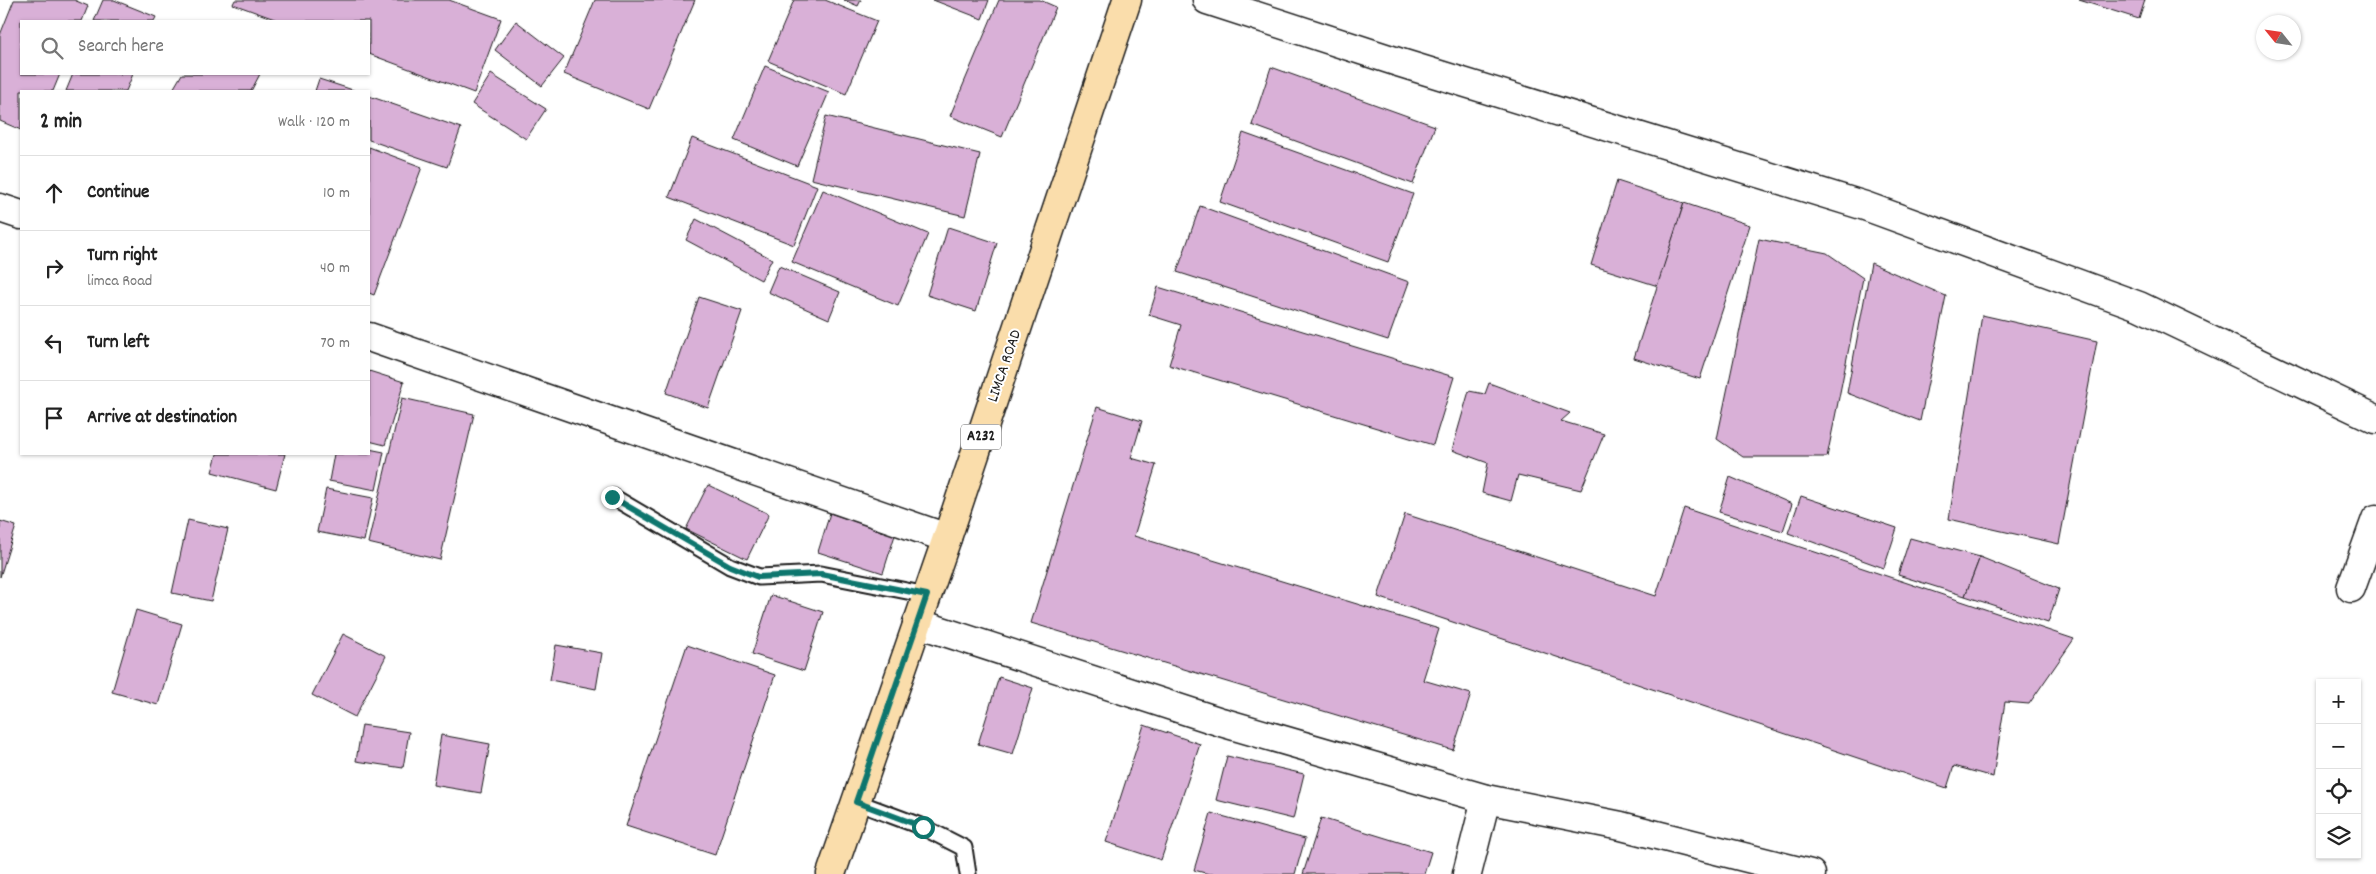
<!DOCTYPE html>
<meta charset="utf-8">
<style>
:root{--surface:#fff;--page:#f2f2f2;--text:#222;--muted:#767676;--line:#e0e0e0}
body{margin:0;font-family:Dekko,sans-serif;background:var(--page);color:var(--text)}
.controls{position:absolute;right:15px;bottom:15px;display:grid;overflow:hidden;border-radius:0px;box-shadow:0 1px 4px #0004}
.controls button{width:45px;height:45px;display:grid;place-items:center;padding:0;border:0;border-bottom:1px solid var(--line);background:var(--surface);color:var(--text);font:25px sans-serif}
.compass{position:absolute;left:2256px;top:15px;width:45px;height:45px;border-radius:50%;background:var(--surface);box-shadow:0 1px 4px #0004;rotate:300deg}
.stop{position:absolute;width:15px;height:15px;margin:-11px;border:4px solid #0f766e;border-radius:50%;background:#fff}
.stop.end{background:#0f766e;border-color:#fff;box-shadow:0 1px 5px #0008}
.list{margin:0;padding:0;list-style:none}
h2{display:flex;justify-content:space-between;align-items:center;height:65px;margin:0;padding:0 20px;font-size:21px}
h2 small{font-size:16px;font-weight:400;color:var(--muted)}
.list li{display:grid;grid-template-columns:32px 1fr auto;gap:15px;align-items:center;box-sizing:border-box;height:75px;padding:0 20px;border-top:1px solid var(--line)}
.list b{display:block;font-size:19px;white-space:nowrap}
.list p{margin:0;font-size:16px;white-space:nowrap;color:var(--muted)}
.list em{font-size:16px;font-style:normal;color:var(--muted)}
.icon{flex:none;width:28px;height:28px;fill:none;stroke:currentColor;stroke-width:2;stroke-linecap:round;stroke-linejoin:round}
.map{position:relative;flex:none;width:2376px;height:874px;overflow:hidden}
.search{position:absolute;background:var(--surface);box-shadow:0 1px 4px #0004;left:20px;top:20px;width:350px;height:55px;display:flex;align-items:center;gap:12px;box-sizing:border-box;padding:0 18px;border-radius:0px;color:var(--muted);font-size:19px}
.panel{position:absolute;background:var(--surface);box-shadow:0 1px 4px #0004;left:20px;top:90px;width:350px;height:365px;border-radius:0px}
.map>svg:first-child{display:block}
.building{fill:#d9b0d7;stroke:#1c1c1c}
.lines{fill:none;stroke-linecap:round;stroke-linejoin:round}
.service-casing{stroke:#1c1c1c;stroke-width:19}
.minor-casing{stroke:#1c1c1c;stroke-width:31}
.primary-casing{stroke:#1c1c1c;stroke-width:31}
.service{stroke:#fff;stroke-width:15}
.minor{stroke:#fff;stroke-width:28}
.primary{stroke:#faddab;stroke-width:28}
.route{stroke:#0f766e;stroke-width:6}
.labels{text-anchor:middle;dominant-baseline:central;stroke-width:4;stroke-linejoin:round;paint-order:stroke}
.shield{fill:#fff;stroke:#606060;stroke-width:1}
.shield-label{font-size:15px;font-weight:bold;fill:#1c1c1c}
.street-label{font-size:16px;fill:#1c1c1c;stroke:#fff}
</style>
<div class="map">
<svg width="2376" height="874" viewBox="0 0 2376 874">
<rect width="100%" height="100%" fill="#fff"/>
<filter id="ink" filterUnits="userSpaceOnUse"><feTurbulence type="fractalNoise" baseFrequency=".02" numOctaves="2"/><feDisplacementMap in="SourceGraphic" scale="10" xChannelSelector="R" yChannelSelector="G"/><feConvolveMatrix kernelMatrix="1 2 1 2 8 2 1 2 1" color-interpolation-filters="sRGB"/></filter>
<g filter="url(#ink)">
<g class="building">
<polygon points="14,0 74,0 88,6 82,21 21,21 21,74 60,74 53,91 21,91 21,130 0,121 0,35"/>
<polygon points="103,0 114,0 156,17 154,21 94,21"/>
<polygon points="235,0 449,0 501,19 474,93 369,54 369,21 280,21 233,4"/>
<polygon points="595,0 695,0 649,109 564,74"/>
<polygon points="794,0 825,0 877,21 846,94 768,61"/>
<polygon points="844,0 861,0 858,6"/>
<polygon points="933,0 989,0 982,19"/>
<polygon points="999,0 1040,0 1056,7 1002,137 950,116"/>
<polygon points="2079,0 2145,0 2139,19"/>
<polygon points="516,21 564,58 542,86 495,50"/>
<polygon points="765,66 829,92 797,166 734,140"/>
<polygon points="1271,67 1435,126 1413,184 1252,125"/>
<polygon points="73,74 133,74 126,91 66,91"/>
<polygon points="182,74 260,74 251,91 172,91"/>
<polygon points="491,74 546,109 526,139 472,104"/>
<polygon points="319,79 356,91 315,91"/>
<polygon points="369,96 461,128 447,167 369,140"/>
<polygon points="826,116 980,154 965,216 811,179"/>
<polygon points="1243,133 1413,194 1388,262 1220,202"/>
<polygon points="692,138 817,186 794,245 669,197"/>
<polygon points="369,147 422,167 374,295 369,293"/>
<polygon points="1617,181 1684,203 1658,286 1591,265"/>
<polygon points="823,190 928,234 898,306 792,262"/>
<polygon points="1684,203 1750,225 1700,379 1634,358"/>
<polygon points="1200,206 1409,282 1388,340 1177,272"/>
<polygon points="696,219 772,259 761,280 686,240"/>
<polygon points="948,227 997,243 976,311 927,295"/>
<polygon points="1759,239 1827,253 1863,278 1827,457 1743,457 1717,439"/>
<polygon points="1871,263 1946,296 1920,421 1847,393"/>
<polygon points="779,266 840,292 829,319 768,292"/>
<polygon points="1158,287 1454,377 1433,445 1169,365 1181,325 1149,315"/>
<polygon points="699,297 742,311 708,408 666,393"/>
<polygon points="1982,315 2097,341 2059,544 1949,519"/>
<polygon points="369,371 404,382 385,445 369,441"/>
<polygon points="1489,383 1570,413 1561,421 1604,434 1581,490 1518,475 1511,501 1482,493 1488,463 1452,450 1469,391 1485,394"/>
<polygon points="402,398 474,414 440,560 368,543"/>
<polygon points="1097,407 1142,421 1131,458 1156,465 1134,536 1439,629 1423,680 1471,694 1453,750 1031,623"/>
<polygon points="369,449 384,452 376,490 329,481 334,454 369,454"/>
<polygon points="217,454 285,454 276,489 212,472"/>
<polygon points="1730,477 1792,504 1783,531 1719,512"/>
<polygon points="708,485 769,514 747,559 686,529"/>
<polygon points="326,489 373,498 364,541 317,532"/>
<polygon points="1801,496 1897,528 1884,568 1788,533"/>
<polygon points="1684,508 2074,639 2029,704 2005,702 1993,777 1954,766 1947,788 1378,597 1405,514 1656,596"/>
<polygon points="830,513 895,535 883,573 818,552"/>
<polygon points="188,520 228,529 211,601 172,593"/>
<polygon points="0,521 16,526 0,577"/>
<polygon points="1910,538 1980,557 1965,596 1898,575"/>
<polygon points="1980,557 2059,589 2048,623 1965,596"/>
<polygon points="771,595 823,612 804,671 752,654"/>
<polygon points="136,610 182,624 158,705 112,692"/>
<polygon points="343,634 386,656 355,717 312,695"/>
<polygon points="556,645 602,653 596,689 550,680"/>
<polygon points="687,645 775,675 715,855 626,826"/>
<polygon points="999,677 1033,688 1013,754 978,744"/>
<polygon points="362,725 409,732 403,768 356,761"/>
<polygon points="1144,725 1200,744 1161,860 1106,842"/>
<polygon points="441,735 490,744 481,793 433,785"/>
<polygon points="1227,756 1304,774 1293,819 1216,800"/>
<polygon points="1211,813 1305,839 1295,874 1209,874 1194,870"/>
<polygon points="1321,818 1431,852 1424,874 1303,874"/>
</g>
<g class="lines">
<defs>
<g id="service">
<polyline points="613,497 730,566 759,577 821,574 927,595"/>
<polyline points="856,802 923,827 964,848 968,874"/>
</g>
<g id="minor">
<polyline points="1207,0 1401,63 1865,206 2139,306 2376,419"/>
<polyline points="0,208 21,215"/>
<polyline points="369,337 947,538"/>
<polyline points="2351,588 2376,519"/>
<polyline points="917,623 1221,722 1486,799 1621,826 1811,874"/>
<polyline points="1467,874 1486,799"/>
</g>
<polyline id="primary" points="831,874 947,538 1127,0"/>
</defs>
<use href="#service" class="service-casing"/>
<use href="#minor" class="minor-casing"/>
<use href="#primary" class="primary-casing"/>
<use href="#service" class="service"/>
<use href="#minor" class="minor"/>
<use href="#primary" class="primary"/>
</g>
</g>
<g class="lines" filter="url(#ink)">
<polyline class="route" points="612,497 730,566 758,577 821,574 927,595 856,802 923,827"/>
</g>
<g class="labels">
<rect class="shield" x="961" y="424.5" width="40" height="25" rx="4"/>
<g class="shield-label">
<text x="981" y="437">A232</text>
</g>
<g class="street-label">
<text transform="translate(1005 366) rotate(-71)">LIMCA ROAD</text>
</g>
</g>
</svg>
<div class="controls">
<button>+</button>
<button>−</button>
<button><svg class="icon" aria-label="locate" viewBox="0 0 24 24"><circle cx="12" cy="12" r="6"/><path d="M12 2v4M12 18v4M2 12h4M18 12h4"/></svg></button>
<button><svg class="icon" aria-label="layers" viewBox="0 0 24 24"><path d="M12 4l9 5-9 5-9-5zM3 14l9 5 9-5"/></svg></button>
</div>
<svg class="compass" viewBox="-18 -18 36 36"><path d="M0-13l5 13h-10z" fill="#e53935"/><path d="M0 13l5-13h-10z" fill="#767676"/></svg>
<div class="stop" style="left:923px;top:827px"></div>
<div class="stop end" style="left:612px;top:497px"></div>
<div class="search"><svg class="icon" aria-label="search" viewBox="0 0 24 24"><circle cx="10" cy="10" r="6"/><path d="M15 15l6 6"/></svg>Search here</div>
<section class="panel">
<h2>2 min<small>Walk · 120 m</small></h2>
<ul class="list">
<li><svg class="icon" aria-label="ahead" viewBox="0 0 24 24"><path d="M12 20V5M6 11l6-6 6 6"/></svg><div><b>Continue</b></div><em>10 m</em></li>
<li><svg class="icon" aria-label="right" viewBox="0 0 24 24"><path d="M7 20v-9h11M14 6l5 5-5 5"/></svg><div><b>Turn right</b><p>limca Road</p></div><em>40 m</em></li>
<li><svg class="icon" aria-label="left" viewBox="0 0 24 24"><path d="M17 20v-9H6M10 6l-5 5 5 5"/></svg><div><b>Turn left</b></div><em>70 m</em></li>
<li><svg class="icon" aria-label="arrive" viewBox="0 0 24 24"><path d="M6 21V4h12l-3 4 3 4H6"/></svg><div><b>Arrive at destination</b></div></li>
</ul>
</section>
</div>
